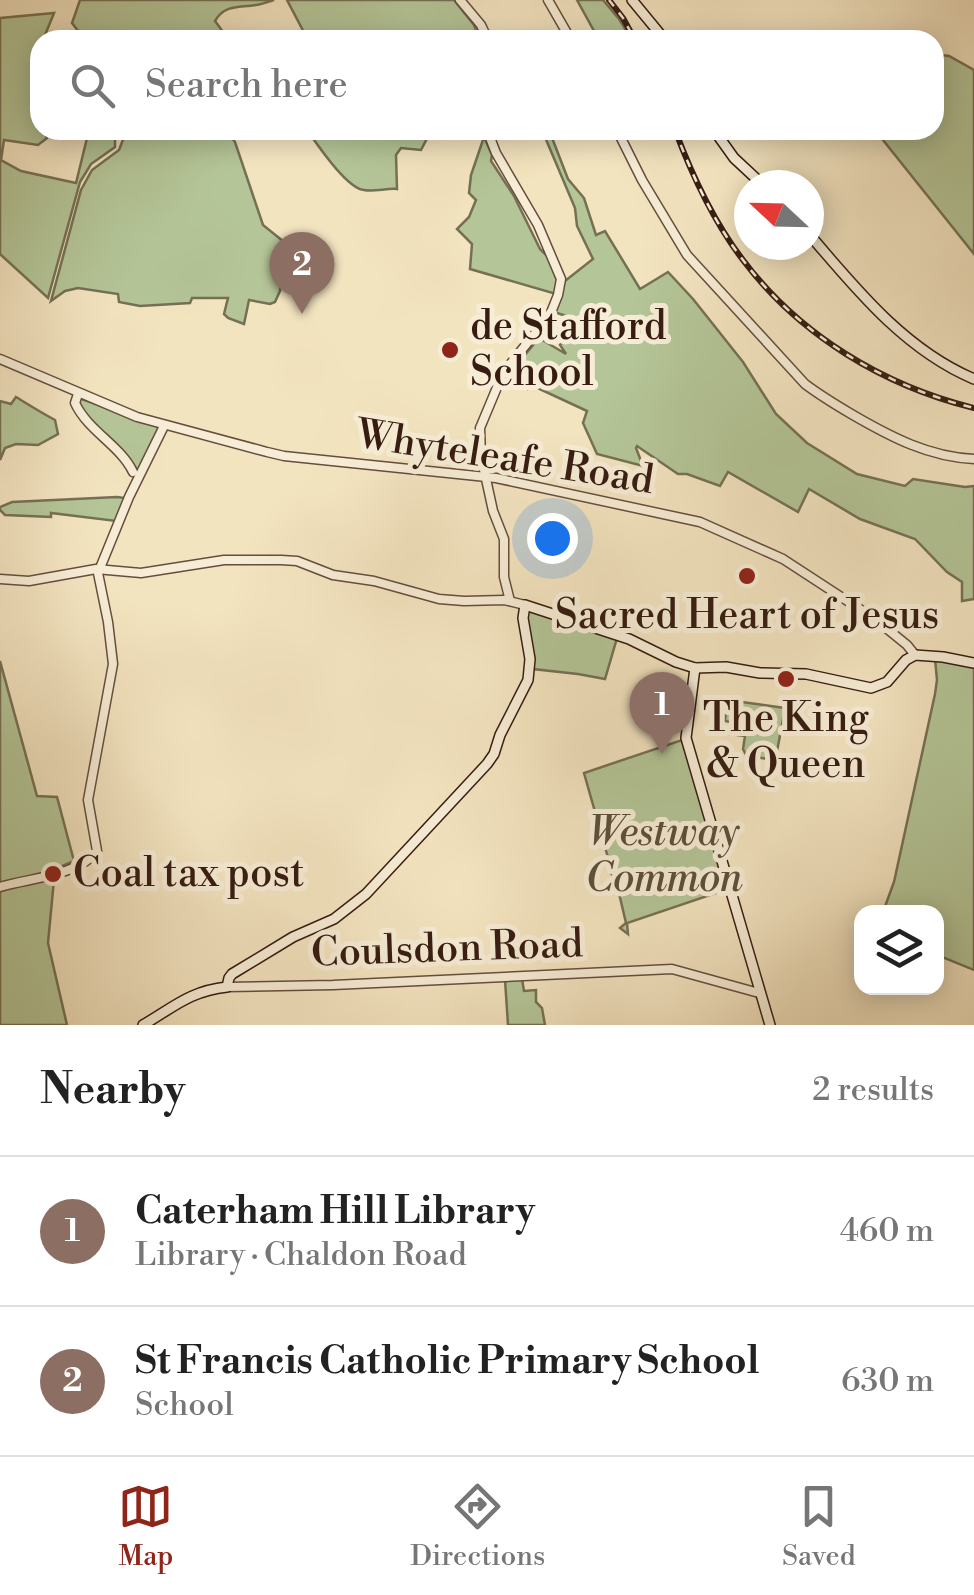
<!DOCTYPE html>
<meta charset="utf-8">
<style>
:root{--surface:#fff;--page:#f6f6f6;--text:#222;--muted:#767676;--line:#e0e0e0;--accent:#8f2418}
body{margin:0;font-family:"Libre Bodoni",serif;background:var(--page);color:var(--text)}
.controls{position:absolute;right:30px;bottom:30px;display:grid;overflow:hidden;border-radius:20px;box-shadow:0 5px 25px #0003}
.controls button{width:90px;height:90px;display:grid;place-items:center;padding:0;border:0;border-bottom:2px solid var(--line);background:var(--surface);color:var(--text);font:50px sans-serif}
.compass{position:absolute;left:734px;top:170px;width:90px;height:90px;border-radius:50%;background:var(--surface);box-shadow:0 5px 25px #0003;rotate:292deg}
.you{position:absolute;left:552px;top:538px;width:35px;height:35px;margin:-25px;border:8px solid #fff;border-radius:50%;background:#1a73e8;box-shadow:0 0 0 15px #1a73e833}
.badge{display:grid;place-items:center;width:65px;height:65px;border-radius:50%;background:var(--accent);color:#fff;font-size:32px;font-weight:700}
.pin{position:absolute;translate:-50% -82px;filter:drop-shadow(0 2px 5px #0008)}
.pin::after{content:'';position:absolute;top:52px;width:35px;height:30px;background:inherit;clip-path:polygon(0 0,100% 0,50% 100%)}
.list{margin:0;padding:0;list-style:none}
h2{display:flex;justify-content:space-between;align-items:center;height:130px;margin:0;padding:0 40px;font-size:42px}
h2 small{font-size:32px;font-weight:400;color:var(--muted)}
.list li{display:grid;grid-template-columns:65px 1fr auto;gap:30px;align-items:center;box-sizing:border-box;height:150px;padding:0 40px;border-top:2px solid var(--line)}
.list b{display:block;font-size:38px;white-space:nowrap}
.list p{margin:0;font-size:32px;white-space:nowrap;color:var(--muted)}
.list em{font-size:32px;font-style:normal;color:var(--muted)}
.icon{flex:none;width:55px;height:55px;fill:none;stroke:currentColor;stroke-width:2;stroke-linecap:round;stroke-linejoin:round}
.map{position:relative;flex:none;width:974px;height:1025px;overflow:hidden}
.search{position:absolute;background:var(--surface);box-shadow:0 5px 25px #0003;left:30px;right:30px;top:30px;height:110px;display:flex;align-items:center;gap:25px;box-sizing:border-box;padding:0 35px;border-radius:30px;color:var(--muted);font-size:38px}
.sheet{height:430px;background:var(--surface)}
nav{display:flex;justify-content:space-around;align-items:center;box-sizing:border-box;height:140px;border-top:2px solid var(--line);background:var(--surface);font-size:28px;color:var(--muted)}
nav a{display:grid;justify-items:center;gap:5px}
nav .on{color:var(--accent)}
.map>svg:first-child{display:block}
.green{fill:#b4c597;stroke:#757054;stroke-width:2.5}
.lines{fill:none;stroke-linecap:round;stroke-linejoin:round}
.tertiary-casing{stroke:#654e3d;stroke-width:11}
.secondary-casing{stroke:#361c11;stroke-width:12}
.tertiary{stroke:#f7edd6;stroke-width:8}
.secondary{stroke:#f7edd6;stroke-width:9}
.rail-casing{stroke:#361c11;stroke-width:6}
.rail{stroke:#f7edd6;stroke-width:2.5;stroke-dasharray:8;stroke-linecap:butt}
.poi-dot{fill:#8f2418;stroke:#f7edd6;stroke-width:4}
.labels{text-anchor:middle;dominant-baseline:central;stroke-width:10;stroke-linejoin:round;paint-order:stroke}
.poi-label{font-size:40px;fill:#361c11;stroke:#f7edd6;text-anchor:start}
.street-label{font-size:40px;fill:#361c11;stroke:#f7edd6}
.park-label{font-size:40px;font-style:italic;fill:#5c4f39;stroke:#f7edd6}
</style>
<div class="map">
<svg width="974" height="1025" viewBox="0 0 974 1025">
<rect width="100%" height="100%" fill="#f3e4c0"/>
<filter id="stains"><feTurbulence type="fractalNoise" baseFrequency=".002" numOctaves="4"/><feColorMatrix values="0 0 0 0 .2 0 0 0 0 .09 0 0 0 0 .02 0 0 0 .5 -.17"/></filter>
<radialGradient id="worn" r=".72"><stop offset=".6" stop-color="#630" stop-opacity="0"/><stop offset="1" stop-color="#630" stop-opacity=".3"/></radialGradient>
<g class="green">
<path d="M 80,0 L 274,0 C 272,1 258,5 256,5 C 239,8 225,4 215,21 L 229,40 L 85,40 L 72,23 Z"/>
<polygon points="287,0 454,0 474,25 480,40 308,40"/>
<polygon points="577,0 603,0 619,19 632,40 599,40"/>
<polygon points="54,13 43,40 40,40 35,57 40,64 40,130 45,130 47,138 38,145 4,140 1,160 21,171 76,183 89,130 115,130 115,147 91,164 80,182 48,298 0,254 0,18"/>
<polygon points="934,54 949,56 974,70 974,254 875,130 934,130"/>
<polygon points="124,130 226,130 235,142 263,225 299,254 282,268 280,291 275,302 270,304 249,300 244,324 228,318 224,314 228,298 192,298 190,303 140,306 119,302 118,294 78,288 65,291 51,301 81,190 92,170 119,150 124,137"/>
<path d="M 307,130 L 446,130 L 431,131 L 421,150 L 401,148 L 396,155 L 397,189 C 387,188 374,192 364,190 C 347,189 317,144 307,130 Z"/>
<polygon points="542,130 549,130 568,179 584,198 596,235 605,231 640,289 668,272 693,299 743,362 776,414 807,443 857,474 905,486 913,479 965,487 974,486 974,599 962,601 962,582 947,572 915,539 860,519 809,489 798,512 728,472 720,486 687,474 678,474 637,446 636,448 643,466 597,454 583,423 587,411 529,384 527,389 504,380 539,338 566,354 560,345 572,332 578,320 554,312 565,281 593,259 577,226 575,208"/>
<polygon points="484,137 492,155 491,161 514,196 540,249 549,258 558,278 556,294 470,269 472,244 457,229 469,217 476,200 469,193 471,175"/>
<path d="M 16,397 C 29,405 40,412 55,420 L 58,434 L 38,445 L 16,444 L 5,448 L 0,460 L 0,401 L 11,404 Z"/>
<polygon points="79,398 161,427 138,472 90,422 78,401"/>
<polygon points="117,497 125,498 116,521 51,513 51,517 5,515 0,510 0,507 12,502"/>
<polygon points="530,611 617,638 605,679 578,674 533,669 526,614"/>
<polygon points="935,659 974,666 974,970 937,955 936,912 883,912 894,882 935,694 937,680"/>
<polygon points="0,661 37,796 57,797 74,861 55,869 48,943 67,1025 0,1025"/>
<polygon points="727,700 785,708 774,768 771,767 767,759 746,755 743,749 745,736 729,734 731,722 725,721"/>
<polygon points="682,740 728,889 627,923 628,934 620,928 626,923 618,889 610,870 613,865 609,861 584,773"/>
<polygon points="522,979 524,991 536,990 536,1002 542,1008 545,1025 508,1025 505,980"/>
</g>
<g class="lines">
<defs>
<g id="tertiary">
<polyline points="460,0 481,25 488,40"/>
<polyline points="548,0 571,40"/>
<polyline points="487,130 496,153 538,225 561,279 558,295 550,315 503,373 480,428 481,456 493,511 504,539 504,577 510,601"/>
<path d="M 617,130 L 642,180 L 687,255 L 805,384 C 821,396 836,405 853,415 C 891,437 929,457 974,459"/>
<polyline points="0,359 137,417 267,452 284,456 496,478 700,522 783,559 875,619 907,645 915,655"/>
<path d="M 78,394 L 75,403 C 88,431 120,445 133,472"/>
<polyline points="0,579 29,581 96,569 141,573 224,560 281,560 297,561 333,575 374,581 439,599 464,601 504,600 525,605"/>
<path d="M 0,887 C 29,878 78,876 97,851 L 88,800 L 113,664 L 108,622 L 98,573 L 129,497 L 164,426"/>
<polyline points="227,987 333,985 672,969 759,993"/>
</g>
<g id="secondary">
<polyline points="632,0 665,40"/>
<polyline points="714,130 734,158 763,185"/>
<path d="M 809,234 C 856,289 905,350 974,379"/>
<polyline points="695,668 686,738 770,1025"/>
<path d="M 143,1025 C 174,1007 190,991 227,987 L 229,978 L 232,974 L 293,937 L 334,919 L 366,894 L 487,764 L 494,754 L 500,735 L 528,680 L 530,659 L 523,618 L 525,605 L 629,639 L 676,662 L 695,668 L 726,667 L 760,673 L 806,674 L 871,688 L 887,682 L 906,660 L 915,655 L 943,657 L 974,663"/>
</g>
</defs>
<use href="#tertiary" class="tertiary-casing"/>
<use href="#secondary" class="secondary-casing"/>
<use href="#tertiary" class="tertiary"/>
<use href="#secondary" class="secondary"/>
<defs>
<g id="rail">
<polyline points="609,0 623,18 635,40"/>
<path d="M 675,130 C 692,175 713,221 743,260 C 799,335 884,386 974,408"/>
</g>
</defs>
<use href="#rail" class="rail-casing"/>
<use href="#rail" class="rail"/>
</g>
<g class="poi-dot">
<circle cx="450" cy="350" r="10"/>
<circle cx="747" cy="576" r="10"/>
<circle cx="786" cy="679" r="10"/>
<circle cx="53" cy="874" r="10"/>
</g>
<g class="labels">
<g class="poi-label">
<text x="470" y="327">de Stafford<tspan x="470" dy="46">School</tspan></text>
<text x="747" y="616" text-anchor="middle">Sacred Heart of Jesus</text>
<text x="786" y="719" text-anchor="middle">The King<tspan x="786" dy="46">&amp; Queen</tspan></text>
<text x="73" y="874">Coal tax post</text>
</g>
<g class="street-label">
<text transform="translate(505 458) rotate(9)">Whyteleafe Road</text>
<text transform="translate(447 949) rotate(-2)">Coulsdon Road</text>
</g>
<g class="park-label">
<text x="664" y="833">Westway<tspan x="664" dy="46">Common</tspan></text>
</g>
</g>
<rect width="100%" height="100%" filter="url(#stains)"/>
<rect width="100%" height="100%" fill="url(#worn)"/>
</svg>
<div class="controls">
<button><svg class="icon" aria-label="layers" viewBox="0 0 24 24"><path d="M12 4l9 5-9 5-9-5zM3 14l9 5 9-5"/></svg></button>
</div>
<svg class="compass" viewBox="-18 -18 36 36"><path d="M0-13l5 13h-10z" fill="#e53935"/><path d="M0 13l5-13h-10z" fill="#767676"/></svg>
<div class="you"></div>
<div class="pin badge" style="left:662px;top:754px;background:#8d6e63">1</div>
<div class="pin badge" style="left:302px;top:314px;background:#8d6e63">2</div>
<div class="search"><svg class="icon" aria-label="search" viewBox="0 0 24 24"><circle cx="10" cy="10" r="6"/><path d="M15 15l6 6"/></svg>Search here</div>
</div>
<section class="sheet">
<h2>Nearby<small>2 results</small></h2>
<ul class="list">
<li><span class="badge" style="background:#8d6e63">1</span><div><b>Caterham Hill Library</b><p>Library · Chaldon Road</p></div><em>460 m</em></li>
<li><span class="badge" style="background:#8d6e63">2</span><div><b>St Francis Catholic Primary School</b><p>School</p></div><em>630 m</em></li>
</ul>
</section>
<nav>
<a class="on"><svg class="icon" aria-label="map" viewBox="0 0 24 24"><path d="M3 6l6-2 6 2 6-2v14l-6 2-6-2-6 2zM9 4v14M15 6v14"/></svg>Map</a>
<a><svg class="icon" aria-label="directions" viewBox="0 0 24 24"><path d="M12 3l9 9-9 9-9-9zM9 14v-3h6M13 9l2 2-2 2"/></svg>Directions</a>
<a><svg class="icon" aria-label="saved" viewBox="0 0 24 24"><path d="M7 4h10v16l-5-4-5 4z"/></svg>Saved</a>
</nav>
